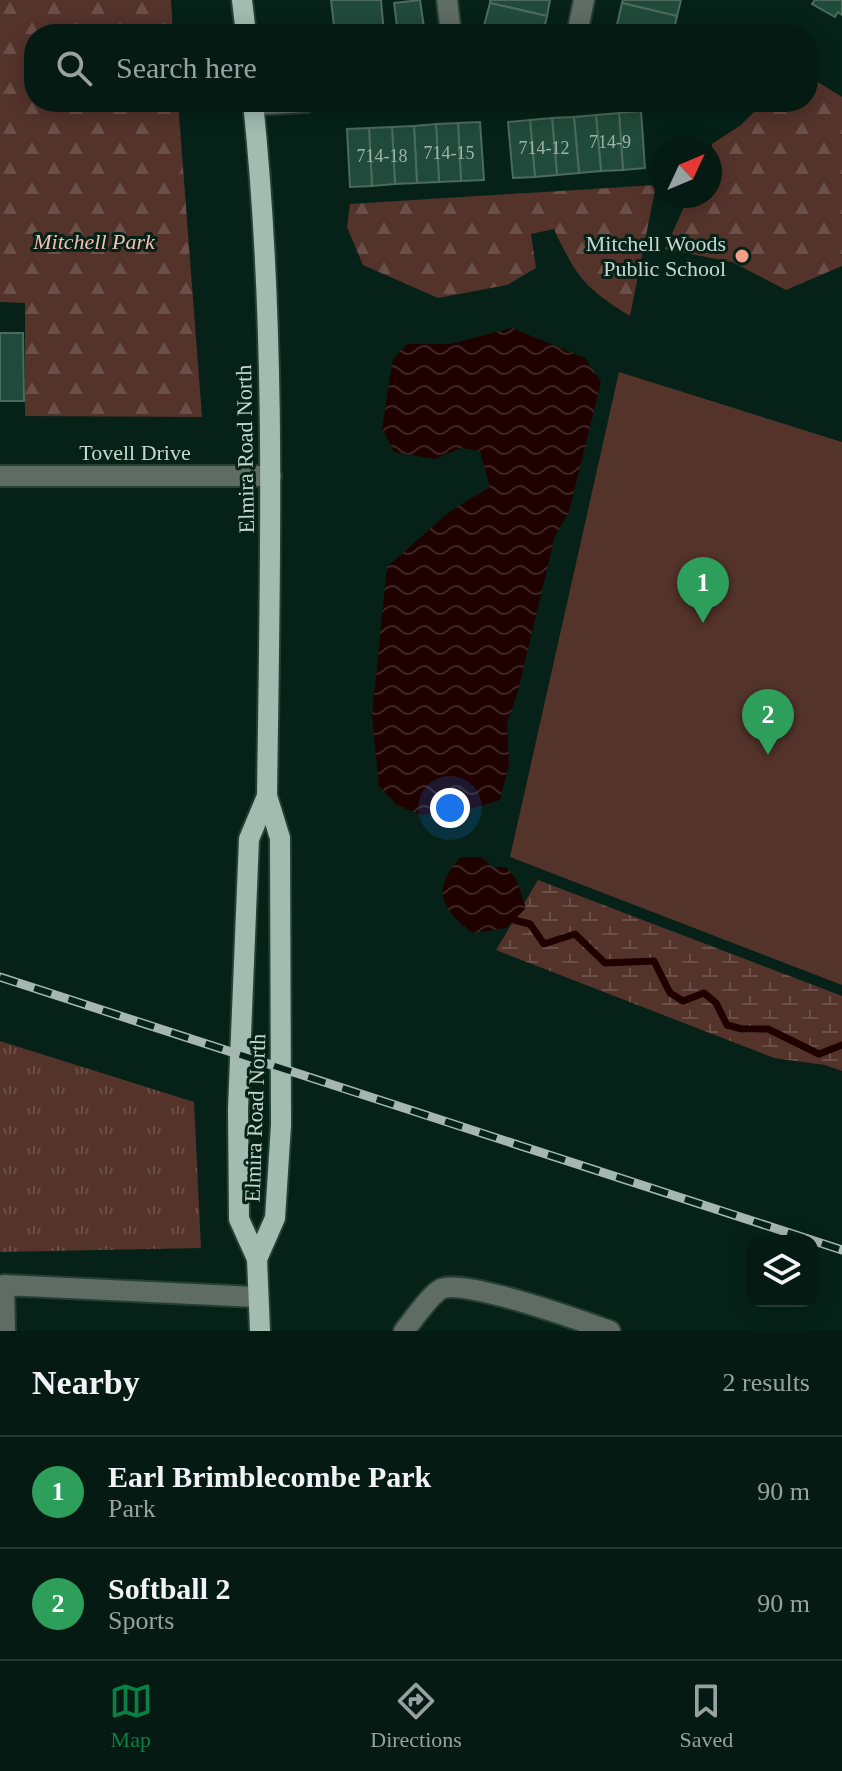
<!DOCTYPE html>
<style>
:root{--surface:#041a12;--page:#0d231b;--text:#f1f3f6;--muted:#97a19f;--line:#253832;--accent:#0b8043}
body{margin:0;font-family:"Times New Roman",serif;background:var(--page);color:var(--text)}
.controls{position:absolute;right:24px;bottom:24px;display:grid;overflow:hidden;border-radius:16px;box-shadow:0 4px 20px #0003}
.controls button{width:72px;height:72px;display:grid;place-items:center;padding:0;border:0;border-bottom:2px solid var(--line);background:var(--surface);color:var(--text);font:40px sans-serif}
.compass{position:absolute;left:650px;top:136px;width:72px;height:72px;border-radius:50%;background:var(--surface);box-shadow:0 4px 20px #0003;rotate:46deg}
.you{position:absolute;left:450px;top:808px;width:28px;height:28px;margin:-20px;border:6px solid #fff;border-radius:50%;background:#1a73e8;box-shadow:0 0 0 12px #1a73e833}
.badge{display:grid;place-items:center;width:52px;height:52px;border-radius:50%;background:var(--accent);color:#fff;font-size:26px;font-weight:700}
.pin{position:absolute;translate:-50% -66px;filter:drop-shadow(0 2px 4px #0008)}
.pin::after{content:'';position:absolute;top:42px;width:28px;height:24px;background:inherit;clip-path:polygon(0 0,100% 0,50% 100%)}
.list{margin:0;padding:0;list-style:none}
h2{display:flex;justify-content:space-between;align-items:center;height:104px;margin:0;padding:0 32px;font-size:34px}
h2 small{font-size:26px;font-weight:400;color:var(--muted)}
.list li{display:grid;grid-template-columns:52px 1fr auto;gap:24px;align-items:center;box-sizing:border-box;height:112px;padding:0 32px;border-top:2px solid var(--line)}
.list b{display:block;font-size:30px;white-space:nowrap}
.list p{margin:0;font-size:26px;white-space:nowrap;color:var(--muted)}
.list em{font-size:26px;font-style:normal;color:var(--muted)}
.icon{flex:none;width:44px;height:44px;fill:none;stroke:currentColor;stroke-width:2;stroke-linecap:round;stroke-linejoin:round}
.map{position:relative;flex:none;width:842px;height:1331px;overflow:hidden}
.search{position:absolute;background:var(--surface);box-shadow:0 4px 20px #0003;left:24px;right:24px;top:24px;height:88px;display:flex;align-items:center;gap:20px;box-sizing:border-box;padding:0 28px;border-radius:32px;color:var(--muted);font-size:30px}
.sheet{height:328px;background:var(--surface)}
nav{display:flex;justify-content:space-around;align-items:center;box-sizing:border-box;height:112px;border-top:2px solid var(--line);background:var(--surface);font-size:22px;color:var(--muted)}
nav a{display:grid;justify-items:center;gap:4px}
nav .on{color:var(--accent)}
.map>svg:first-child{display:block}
.grass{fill:url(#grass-tufts)}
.forest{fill:url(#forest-firs)}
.wetland{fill:url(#wetland-marsh)}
.green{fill:#54332b}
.water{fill:url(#water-waves)}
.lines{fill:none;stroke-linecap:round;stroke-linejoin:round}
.stream{stroke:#1f0200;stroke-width:7}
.building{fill:#204a3b;stroke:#4d6a5e;stroke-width:2}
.minor-casing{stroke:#253f35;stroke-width:24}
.major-casing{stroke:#253f35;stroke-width:24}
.minor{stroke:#5f6b65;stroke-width:20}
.major{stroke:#a2bcb0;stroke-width:20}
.rail-casing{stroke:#a5b7b0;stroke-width:9}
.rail{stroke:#062218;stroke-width:6;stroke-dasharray:18;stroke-linecap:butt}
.poi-dot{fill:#f49e8a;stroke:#062218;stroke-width:3}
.labels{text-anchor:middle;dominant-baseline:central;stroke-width:6;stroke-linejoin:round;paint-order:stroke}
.number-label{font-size:18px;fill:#9db4ab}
.park-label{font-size:22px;font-style:italic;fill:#f7bfb2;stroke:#062218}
.poi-label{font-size:22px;fill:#c7d7d0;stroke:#062218;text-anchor:end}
.street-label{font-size:22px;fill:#c7d7d0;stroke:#062218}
</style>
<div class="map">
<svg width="842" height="1331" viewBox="0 0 842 1331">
<defs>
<pattern id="grass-tufts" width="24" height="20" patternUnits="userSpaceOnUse" patternTransform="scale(2)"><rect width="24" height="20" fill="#54332b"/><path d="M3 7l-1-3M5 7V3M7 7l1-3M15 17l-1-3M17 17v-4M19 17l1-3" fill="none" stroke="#6b5049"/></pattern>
<pattern id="forest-firs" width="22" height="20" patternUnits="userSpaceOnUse" patternTransform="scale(2)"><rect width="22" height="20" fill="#54332b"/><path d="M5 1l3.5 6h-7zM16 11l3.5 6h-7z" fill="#6b5049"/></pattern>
<pattern id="wetland-marsh" width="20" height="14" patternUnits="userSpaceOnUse" patternTransform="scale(2)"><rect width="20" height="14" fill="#54332b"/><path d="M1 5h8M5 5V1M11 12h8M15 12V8" fill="none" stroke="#6b5049"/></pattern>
<pattern id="water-waves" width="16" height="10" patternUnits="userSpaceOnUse" patternTransform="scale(2)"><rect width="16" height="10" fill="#1f0200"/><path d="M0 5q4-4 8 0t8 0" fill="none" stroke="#3e2624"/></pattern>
</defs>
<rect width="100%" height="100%" fill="#062218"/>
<polygon class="grass" points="0,1041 194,1102 201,1248 0,1252"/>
<g class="forest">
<polygon points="0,0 171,0 173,34 34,34 34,102 178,102 202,417 25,416 25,303 0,302"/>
<polygon points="808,76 842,97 842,266 786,290 732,262 665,249 689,196 710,196 712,144 741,125 764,102 808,102"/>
<path d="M 656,185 L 630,316 C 585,288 576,277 554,229 L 531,234 L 536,268 L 507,285 L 438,298 L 363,265 L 347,227 L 350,204 Z"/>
</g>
<polygon class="wetland" points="538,880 842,996 842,1071 825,1065 774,1058 496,950"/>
<polygon class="green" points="619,372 842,442 842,985 510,857"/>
<g class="water">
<polygon points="512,328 585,358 601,382 569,512 555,536 517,695 507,723 509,764 500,800 474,808 421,815 397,805 379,786 372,716 387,567 449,512 490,487 480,451 461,448 435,459 394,452 382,428 393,359 407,344 450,344"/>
<path d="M 461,857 L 481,857 L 493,867 L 506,867 L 516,879 L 526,908 L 506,928 L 473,933 C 440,908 431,890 461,857 Z"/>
</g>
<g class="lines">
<polyline class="stream" points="514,920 530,924 544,944 575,934 605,963 654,961 670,993 683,1001 704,993 716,1003 727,1025 742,1029 768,1029 819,1054 842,1045"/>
</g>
<g class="building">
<polygon points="331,0 381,0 384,34 335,34"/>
<polygon points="420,0 425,34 398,34 394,3"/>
<polygon points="490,0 550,0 547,16 490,3"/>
<polygon points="623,0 681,0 677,16 622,3"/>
<polygon points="815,0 842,0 842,15 838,12 835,17 812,4"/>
<polygon points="490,3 547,16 543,34 522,34 484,26"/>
<polygon points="622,3 677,16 673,34 657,34 617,25"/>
<polygon points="617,25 657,34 615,34"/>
<polygon points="641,111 645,168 623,170 619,113"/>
<polygon points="619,113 623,170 601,171 596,115"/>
<polygon points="596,115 601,171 579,173 574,117"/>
<polygon points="574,117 579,173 557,175 552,118"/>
<polygon points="552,118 557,175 535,177 530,120"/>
<polygon points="530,120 535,177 513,178 508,122"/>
<polygon points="480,122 484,180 461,181 458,123"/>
<polygon points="458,123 461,181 439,182 436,124"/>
<polygon points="436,124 439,182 417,183 414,126"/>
<polygon points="414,126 417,183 395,184 392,127"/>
<polygon points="392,127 395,184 372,186 369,128"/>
<polygon points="369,128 372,186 350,187 347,129"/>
<polygon points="0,333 23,333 24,401 0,401"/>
</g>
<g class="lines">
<defs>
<g id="minor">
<polyline points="447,0 451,34"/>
<polyline points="577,34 584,0"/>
<polyline points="254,105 305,102"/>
<polyline points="0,476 271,476"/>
<polyline points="5,1331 4,1285 258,1297"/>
<path d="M 404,1331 C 413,1320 430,1295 441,1289 C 463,1278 582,1321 610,1331"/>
</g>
<g id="major">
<polyline points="242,0 246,34"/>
<path d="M 253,102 C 277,332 270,565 267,796 L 280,838 L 281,1125 L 275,1218 L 257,1259"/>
<polyline points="260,1331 257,1259 239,1219 238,1109 249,839 267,796"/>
</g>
</defs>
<use href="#minor" class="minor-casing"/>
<use href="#major" class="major-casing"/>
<use href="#minor" class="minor"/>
<use href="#major" class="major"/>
<defs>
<polyline id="rail" points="0,977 842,1250"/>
</defs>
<use href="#rail" class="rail-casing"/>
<use href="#rail" class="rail"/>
</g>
<circle class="poi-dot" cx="742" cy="256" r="8"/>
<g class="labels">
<g class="number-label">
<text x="610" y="142">714-9</text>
<text x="544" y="148">714-12</text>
<text x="449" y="153">714-15</text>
<text x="382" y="156">714-18</text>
</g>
<g class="park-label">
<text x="94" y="241">Mitchell Park</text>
</g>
<g class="poi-label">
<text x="726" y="243">Mitchell Woods<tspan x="726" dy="25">Public School</tspan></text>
</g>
<g class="street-label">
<text transform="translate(245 449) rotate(-91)">Elmira Road North</text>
<text x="135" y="452">Tovell Drive</text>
<text transform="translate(255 1118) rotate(-88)">Elmira Road North</text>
</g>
</g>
</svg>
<div class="controls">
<button><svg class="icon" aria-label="layers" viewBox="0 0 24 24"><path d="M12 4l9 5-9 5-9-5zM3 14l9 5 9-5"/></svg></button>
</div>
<svg class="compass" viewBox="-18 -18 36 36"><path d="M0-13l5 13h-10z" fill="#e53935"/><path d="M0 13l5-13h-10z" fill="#97a19f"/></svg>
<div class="you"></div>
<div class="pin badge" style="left:703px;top:623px;background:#2e9e5b">1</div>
<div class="pin badge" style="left:768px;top:755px;background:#2e9e5b">2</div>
<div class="search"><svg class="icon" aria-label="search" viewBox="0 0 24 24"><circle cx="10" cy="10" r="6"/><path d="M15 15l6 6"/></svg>Search here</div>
</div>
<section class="sheet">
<h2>Nearby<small>2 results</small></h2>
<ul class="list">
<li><span class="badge" style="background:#2e9e5b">1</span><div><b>Earl Brimblecombe Park</b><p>Park</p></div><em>90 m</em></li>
<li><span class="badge" style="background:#2e9e5b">2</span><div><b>Softball 2</b><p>Sports</p></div><em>90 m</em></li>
</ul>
</section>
<nav>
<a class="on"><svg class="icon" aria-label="map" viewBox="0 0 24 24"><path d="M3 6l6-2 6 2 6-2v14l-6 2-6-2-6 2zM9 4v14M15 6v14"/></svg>Map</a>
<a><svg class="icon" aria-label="directions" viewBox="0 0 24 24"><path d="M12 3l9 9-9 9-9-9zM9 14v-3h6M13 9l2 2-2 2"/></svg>Directions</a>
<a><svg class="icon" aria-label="saved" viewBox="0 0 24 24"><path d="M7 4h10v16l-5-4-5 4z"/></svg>Saved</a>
</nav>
